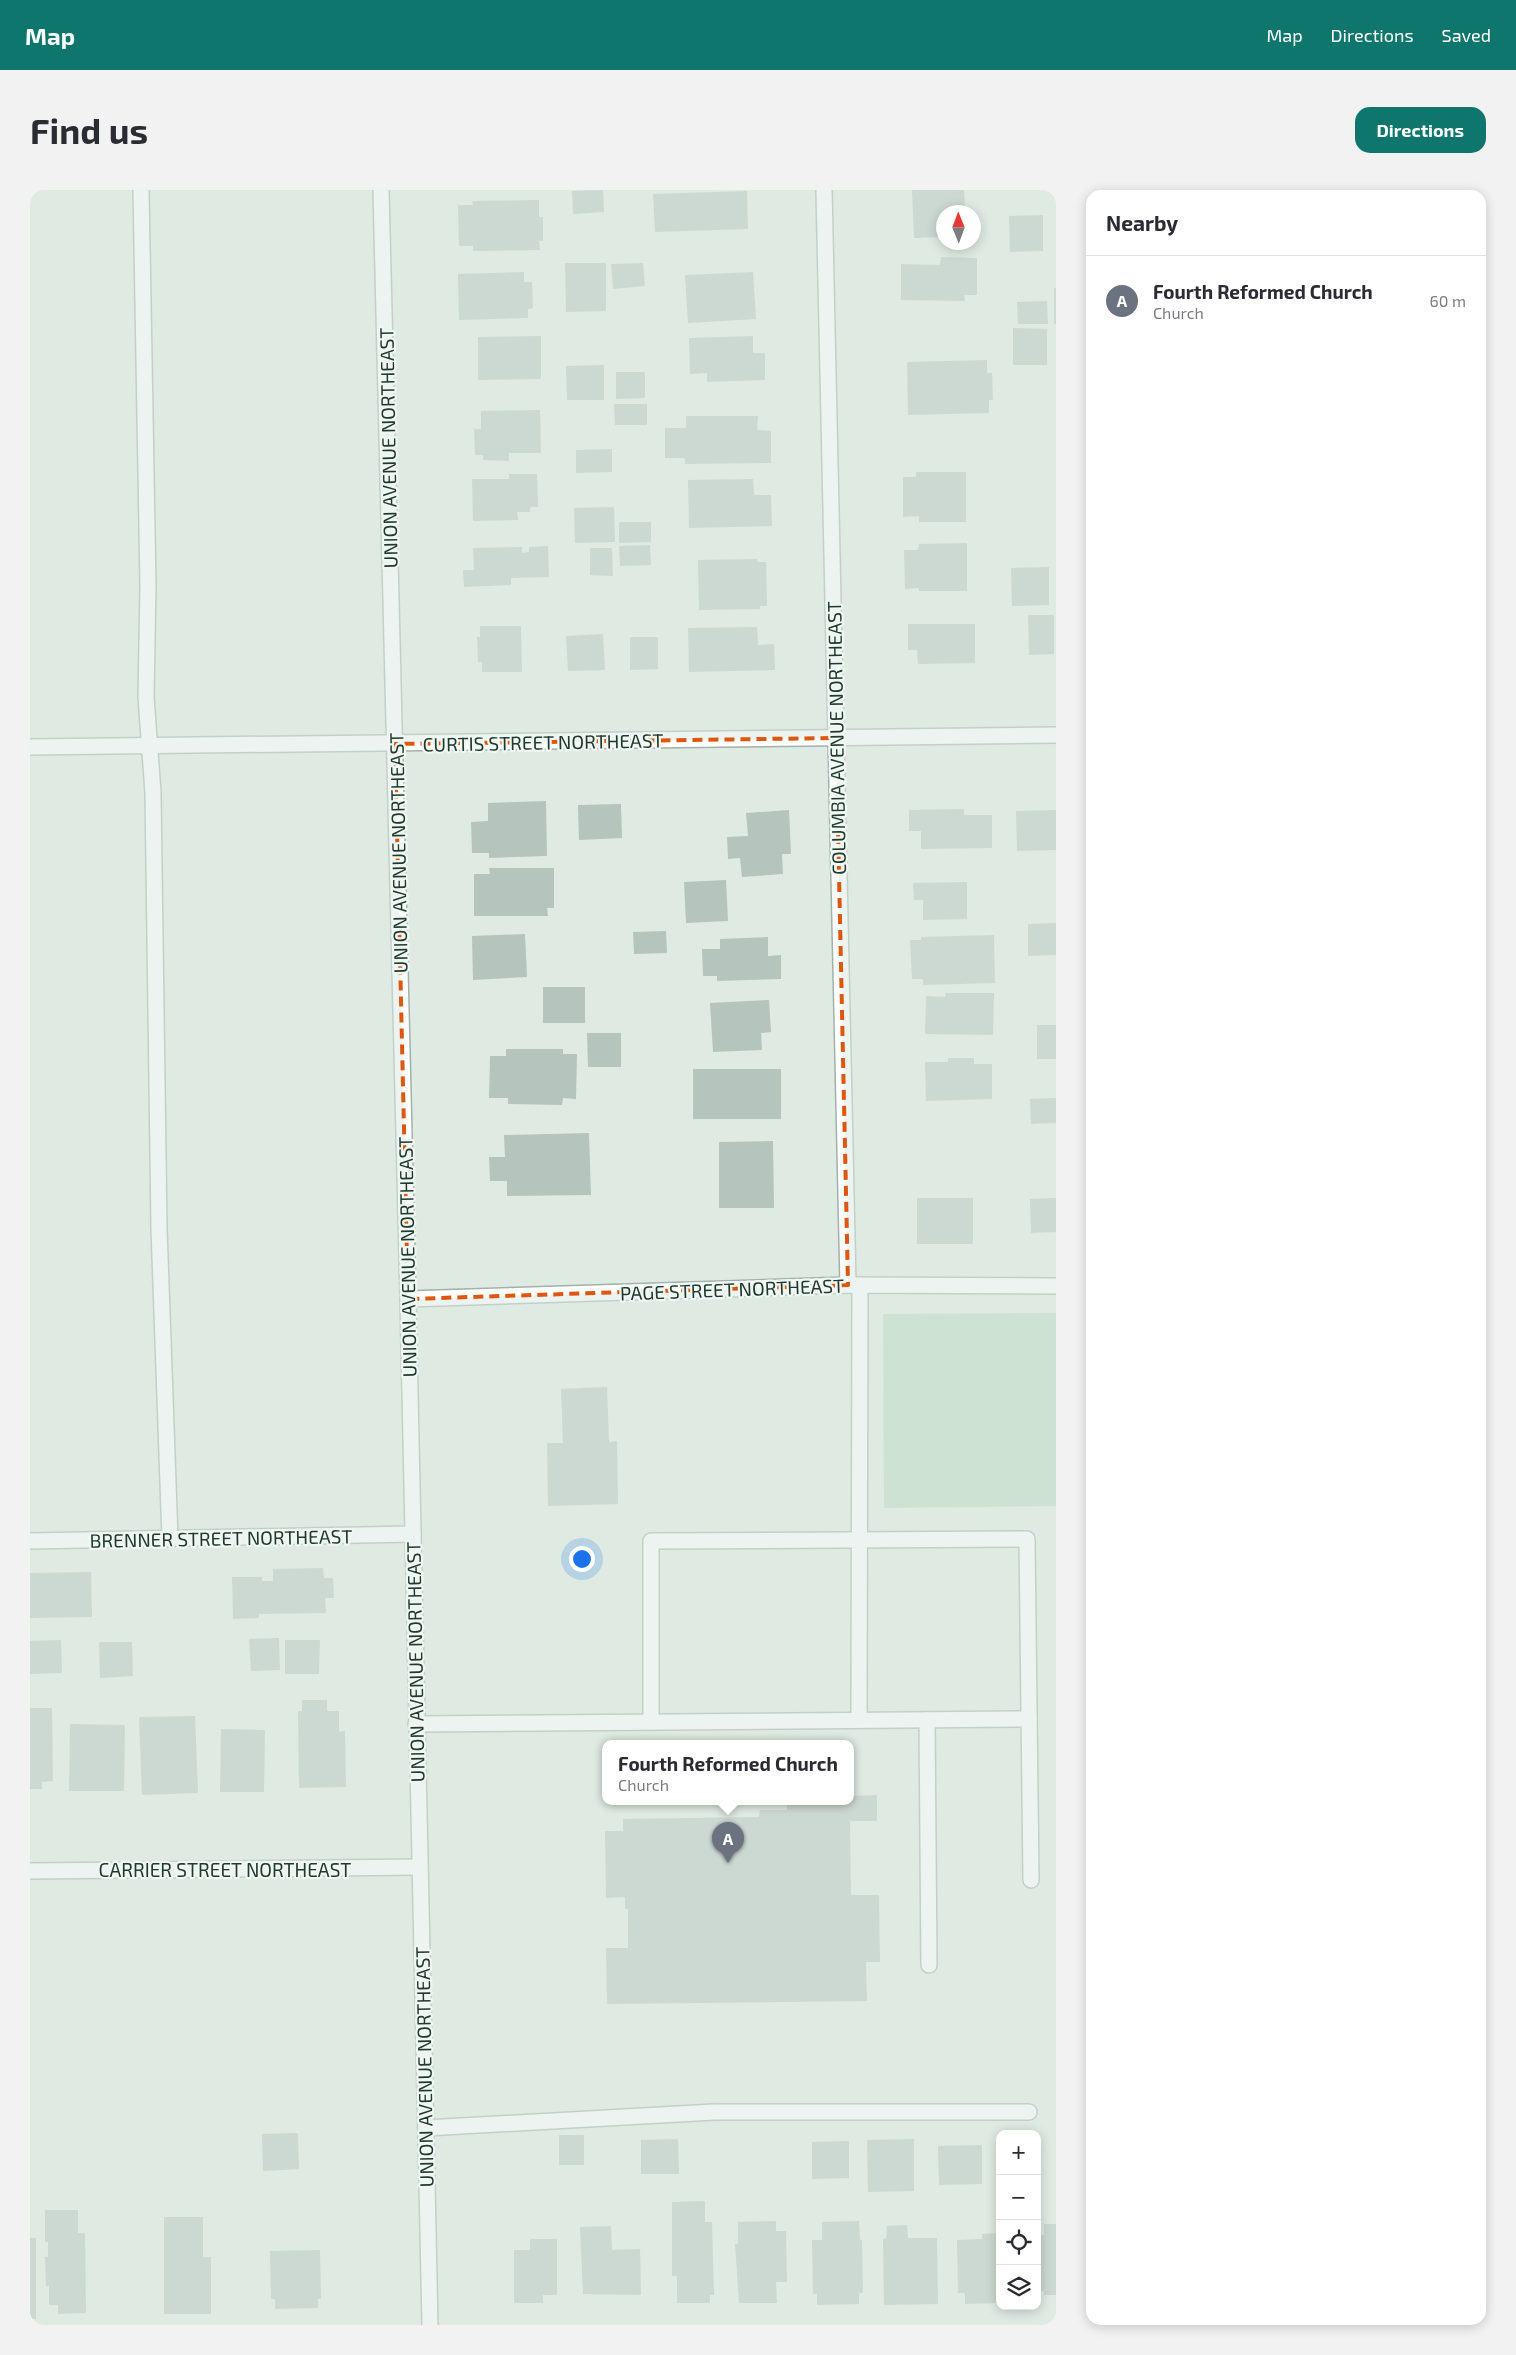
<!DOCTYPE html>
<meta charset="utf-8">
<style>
:root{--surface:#fff;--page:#f2f2f3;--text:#2b2b33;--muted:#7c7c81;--line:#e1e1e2;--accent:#0f766e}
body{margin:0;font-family:"Exo 2",sans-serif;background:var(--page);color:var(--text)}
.controls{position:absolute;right:15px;bottom:15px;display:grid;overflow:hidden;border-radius:10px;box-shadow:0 2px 12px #0003}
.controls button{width:45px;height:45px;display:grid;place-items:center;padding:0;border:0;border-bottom:1px solid var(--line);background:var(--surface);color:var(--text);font:25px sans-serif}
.compass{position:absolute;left:906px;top:15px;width:45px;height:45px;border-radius:50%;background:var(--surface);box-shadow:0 2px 12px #0003;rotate:359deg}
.you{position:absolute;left:551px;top:1368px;width:18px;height:18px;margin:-12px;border:4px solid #fff;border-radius:50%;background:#1a73e8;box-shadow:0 0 0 8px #1a73e833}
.badge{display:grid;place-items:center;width:32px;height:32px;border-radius:50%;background:var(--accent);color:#fff;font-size:16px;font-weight:700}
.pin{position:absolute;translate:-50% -41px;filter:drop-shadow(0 1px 2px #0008)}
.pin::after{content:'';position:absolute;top:26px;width:18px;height:15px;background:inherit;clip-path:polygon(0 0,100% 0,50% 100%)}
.popup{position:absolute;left:572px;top:1550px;width:252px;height:65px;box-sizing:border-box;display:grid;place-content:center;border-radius:10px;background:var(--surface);filter:drop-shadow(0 1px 4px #0005);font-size:16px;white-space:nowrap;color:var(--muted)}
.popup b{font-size:19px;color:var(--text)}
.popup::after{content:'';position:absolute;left:50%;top:100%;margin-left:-10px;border:10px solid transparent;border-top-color:var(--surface)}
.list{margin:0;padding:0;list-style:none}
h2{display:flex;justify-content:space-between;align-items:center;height:65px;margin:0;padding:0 20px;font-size:21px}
h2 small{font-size:16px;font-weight:400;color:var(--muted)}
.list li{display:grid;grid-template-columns:32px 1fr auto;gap:15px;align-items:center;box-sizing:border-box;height:90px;padding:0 20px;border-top:1px solid var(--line)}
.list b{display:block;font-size:19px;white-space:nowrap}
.list p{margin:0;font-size:16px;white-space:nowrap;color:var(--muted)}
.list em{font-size:16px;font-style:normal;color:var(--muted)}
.icon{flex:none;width:28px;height:28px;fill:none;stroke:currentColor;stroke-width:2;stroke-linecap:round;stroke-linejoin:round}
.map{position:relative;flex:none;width:1026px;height:2135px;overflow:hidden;border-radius:15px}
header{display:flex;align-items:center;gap:30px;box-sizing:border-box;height:70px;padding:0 25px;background:var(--accent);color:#fff}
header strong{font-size:24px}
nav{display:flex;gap:28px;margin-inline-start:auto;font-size:18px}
.intro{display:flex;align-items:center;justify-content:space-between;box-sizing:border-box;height:120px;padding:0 30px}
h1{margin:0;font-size:35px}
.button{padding:12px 22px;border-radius:15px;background:var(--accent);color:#fff;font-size:18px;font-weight:700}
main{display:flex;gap:30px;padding:0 30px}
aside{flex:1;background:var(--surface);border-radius:15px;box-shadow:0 2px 12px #0003}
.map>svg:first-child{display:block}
.green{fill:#b9dabc}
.building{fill:#b5c4bc}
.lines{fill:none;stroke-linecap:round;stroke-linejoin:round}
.minor-casing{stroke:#a2b1a9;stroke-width:18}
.minor{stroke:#fff;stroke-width:15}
.marked{fill:none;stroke:#de570e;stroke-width:4;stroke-dasharray:10 6;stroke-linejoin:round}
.labels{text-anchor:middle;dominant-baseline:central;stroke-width:4.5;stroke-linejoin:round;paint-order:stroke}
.street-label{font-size:19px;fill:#21392e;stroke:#eff7f2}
</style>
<header>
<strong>Map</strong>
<nav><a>Map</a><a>Directions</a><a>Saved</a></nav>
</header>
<div class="intro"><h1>Find us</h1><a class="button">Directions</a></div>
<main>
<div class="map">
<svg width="1026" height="2135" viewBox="0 0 1026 2135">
<rect width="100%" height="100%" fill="#dfeae3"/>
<polygon class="green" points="1026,1123 1026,1316 854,1318 853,1124"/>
<g class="building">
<polygon points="573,0 574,22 543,24 542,1"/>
<polygon points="882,0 934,0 935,22 914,22 914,47 884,48"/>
<polygon points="717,1 718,39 625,42 623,4"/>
<polygon points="509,10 509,27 513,27 513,51 509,51 510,60 443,61 443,56 429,56 428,15 443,15 442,11"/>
<polygon points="1013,25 1013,61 980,62 979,26"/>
<polygon points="911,67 947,68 947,105 934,105 935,111 871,110 871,74 910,75"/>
<polygon points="535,73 576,73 576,121 536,122"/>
<polygon points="613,73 615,96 583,99 581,74"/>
<polygon points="494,82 494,92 502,92 503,118 498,119 498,128 429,130 428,84"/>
<polygon points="723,82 726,129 658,133 655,85"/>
<rect x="1024" y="98" width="2" height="36"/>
<polygon points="1017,111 1018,134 988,134 987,112"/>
<polygon points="983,138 1017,139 1017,175 983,175"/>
<polygon points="511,146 511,189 448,190 448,147"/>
<polygon points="723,146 723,163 735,163 735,190 677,192 677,183 660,184 659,148"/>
<polygon points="957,170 957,183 962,183 963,210 959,210 959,223 878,225 877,172"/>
<polygon points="574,175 574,210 537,210 536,176"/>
<polygon points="586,182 615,182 615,208 586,209"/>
<polygon points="584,214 617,214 617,235 585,235"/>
<polygon points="510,220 511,263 479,263 479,271 453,270 453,265 445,265 444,239 451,239 451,221"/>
<polygon points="656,226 728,226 727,240 741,241 741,273 655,274 655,268 635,268 635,238 656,238"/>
<polygon points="582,259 582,282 546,283 546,260"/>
<polygon points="886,282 936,282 936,332 889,332 889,326 873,327 873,287 886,287"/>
<polygon points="479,284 507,284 508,317 500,317 500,322 487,322 488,330 443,331 442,289 479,289"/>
<polygon points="723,289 724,305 741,305 742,336 659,338 658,290"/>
<polygon points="584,317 585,352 545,353 544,318"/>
<polygon points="589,332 621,332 621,352 589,353"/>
<polygon points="937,353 937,401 889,401 889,398 875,399 874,360 888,360 889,354"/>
<polygon points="620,355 621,375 590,376 589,356"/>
<polygon points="518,356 519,387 481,388 481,395 434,397 433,380 444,380 443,358 492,357 492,363 499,362 499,357"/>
<polygon points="560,358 582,358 583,386 560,385"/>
<polygon points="727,369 728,372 736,372 737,416 730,416 730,419 669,420 668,370"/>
<polygon points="1019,377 1019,415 982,416 981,378"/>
<polygon points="998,425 1024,425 1024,464 999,465"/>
<polygon points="878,434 945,434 945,473 888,474 887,460 878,460"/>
<polygon points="450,436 491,436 492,482 452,482 452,472 448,472 447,447 450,447"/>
<polygon points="727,437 728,455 744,454 745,480 659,482 658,438"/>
<polygon points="573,444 575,480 538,481 536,446"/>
<polygon points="600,447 628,447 628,479 600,480"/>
<polygon points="516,611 517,666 459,668 459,663 442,663 441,632 458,631 458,613"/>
<polygon points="591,614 592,648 549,650 548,615"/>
<polygon points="934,619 934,625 962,625 962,658 891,659 891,641 879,641 879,620"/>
<polygon points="759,620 761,664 752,664 753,684 712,687 710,668 698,669 697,647 718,646 716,623"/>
<polygon points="1026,620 1026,660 987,661 986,621"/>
<polygon points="459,678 524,678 524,718 517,718 518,726 444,726 444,684 460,684"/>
<polygon points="696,690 698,731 656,733 654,692"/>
<polygon points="937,692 937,729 893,730 893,710 884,710 883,693"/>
<polygon points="1026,733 1026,765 998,766 998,734"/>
<polygon points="636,741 637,763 604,764 603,742"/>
<polygon points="495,744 497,787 443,790 442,746"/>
<polygon points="964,745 965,793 893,795 893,789 882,789 880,750 891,750 891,747"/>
<polygon points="738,747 738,766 751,765 751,789 687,791 687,786 673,786 672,759 690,759 690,749"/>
<rect x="513" y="797" width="42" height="36"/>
<polygon points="916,803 964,803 963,845 895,844 896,806 915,807"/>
<polygon points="739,810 741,842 731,843 732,860 683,862 680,813"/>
<rect x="1007" y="835" width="19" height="34"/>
<polygon points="557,843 591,843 591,877 558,877"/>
<polygon points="476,859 533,859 533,864 547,864 546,909 533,908 532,915 478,914 478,908 459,908 460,866 476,866"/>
<polygon points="918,868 944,868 944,874 962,874 962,909 896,911 895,872 918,872"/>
<rect x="663" y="879" width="88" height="50"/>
<polygon points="1026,908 1026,933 1001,934 1000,909"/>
<polygon points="559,943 561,1005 477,1006 477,991 460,991 459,967 475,967 474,945"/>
<polygon points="743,951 744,1018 689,1018 689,952"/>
<rect x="887" y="1008" width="56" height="46"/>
<polygon points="1026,1008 1026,1042 1001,1043 1000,1009"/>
<polygon points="577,1197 579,1252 587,1251 588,1314 518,1316 517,1253 533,1253 531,1199"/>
<polygon points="293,1378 294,1388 303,1388 304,1408 295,1408 296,1423 229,1424 229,1428 203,1429 202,1387 232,1387 232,1391 243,1391 243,1379"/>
<polygon points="61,1382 62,1427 0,1428 0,1383"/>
<polygon points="249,1448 250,1480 221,1481 219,1449"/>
<polygon points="31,1450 32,1483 0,1484 0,1451"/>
<polygon points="255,1450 290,1450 289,1484 255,1484"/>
<polygon points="69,1452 102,1452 103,1486 70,1488"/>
<polygon points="272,1510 297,1510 297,1521 309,1521 309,1542 315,1541 316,1597 269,1598 268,1521 272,1521"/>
<polygon points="0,1518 22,1518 23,1591 12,1592 12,1599 0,1599"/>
<polygon points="165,1526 168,1603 112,1605 109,1527"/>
<polygon points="40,1534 95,1535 94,1601 39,1601"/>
<polygon points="191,1539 235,1540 234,1602 190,1602"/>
<polygon points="847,1605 847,1631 820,1631 821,1705 849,1705 850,1772 836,1772 837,1811 577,1814 576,1758 598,1758 598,1719 595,1719 595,1707 576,1708 575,1641 593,1641 593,1629 729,1627 730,1620 757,1620 757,1612 820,1612 820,1606"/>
<polygon points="268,1943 269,1979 233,1981 232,1944"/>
<rect x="529" y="1945" width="25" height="30"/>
<polygon points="648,1949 649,1984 611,1984 611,1950"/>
<polygon points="884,1949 884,2001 838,2002 837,1950"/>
<polygon points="819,1951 819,1988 782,1989 782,1952"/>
<polygon points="952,1955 952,1994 909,1995 908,1956"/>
<polygon points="675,2011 675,2032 682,2032 684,2105 680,2105 680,2113 647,2113 647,2086 642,2086 642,2012"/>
<polygon points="15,2020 48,2020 48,2043 55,2043 56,2123 28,2124 28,2115 19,2115 19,2096 16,2096 15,2067 18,2067 18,2052 15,2052"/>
<polygon points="134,2027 173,2027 173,2067 181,2067 181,2124 134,2124"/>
<polygon points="746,2031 746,2041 756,2041 757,2092 746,2092 747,2113 709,2113 705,2054 708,2054 708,2032"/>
<polygon points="829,2031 830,2050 832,2050 833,2103 829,2103 829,2114 787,2115 787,2104 783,2104 782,2050 792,2050 792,2032"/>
<polygon points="1014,2034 1026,2034 1026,2105 1014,2105 1014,2101 1007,2101 1007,2045 1014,2045"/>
<polygon points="877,2035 878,2048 907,2048 908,2114 854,2115 853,2049 856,2048 857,2036"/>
<polygon points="581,2036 582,2060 610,2059 611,2105 553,2104 550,2037"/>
<polygon points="970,2043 970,2113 935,2114 935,2103 928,2103 927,2050 952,2049 952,2044"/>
<rect x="0" y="2048" width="6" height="81"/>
<polygon points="500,2049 527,2049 527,2105 513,2105 513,2113 484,2113 484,2060 500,2060"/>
<polygon points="290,2060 291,2109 288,2109 288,2118 245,2119 245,2109 241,2109 240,2061"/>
</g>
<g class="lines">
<defs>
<g id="minor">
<polyline points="111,0 118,395 116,507 123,603 129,1038 140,1349"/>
<polyline points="351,0 378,1109 400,2135"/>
<polyline points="794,0 818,1095"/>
<polyline points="0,557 1026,545"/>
<polyline points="378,1109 818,1095 1026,1096"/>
<polyline points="0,1351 383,1344"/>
<polyline points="829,1530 830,1095"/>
<polyline points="897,1530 899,1775"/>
<polyline points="621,1532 621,1351 997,1349 1001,1690"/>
<polyline points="386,1534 999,1529"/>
<polyline points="0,1681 390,1677"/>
<polyline points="396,1938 684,1922 999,1922"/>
</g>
</defs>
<use href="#minor" class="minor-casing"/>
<use href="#minor" class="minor"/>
</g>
<path d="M0 0H1026V2135H0ZM 806,548 L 818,1095 L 378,1109 L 365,554 Z" fill="#dfeae3" fill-opacity=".55" fill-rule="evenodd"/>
<path class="marked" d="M 806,548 L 818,1095 L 378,1109 L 365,554 Z"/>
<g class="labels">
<g class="street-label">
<text transform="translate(358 258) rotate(-91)">UNION AVENUE NORTHEAST</text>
<text transform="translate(806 548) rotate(-91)">COLUMBIA AVENUE NORTHEAST</text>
<text transform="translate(513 552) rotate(-1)">CURTIS STREET NORTHEAST</text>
<text transform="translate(368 663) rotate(-91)">UNION AVENUE NORTHEAST</text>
<text transform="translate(377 1067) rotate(-91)">UNION AVENUE NORTHEAST</text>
<text transform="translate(702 1099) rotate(-2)">PAGE STREET NORTHEAST</text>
<text transform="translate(191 1348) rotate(-1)">BRENNER STREET NORTHEAST</text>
<text transform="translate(385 1472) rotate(-91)">UNION AVENUE NORTHEAST</text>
<text x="195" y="1679">CARRIER STREET NORTHEAST</text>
<text transform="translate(394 1877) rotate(-91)">UNION AVENUE NORTHEAST</text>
</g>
</g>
</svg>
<div class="controls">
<button>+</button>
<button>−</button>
<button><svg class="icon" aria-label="locate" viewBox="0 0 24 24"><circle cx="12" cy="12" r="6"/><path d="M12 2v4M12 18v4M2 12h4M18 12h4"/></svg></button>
<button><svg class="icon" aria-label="layers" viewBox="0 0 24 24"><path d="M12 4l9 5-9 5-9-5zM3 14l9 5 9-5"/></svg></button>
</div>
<svg class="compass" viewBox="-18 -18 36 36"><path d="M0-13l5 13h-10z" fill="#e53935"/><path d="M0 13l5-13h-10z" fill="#7c7c81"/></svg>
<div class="you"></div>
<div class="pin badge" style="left:698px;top:1673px;background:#6b7280">A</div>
<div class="popup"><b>Fourth Reformed Church</b>Church</div>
</div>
<aside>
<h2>Nearby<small></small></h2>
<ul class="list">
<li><span class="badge" style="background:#6b7280">A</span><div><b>Fourth Reformed Church</b><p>Church</p></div><em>60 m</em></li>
</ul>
</aside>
</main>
